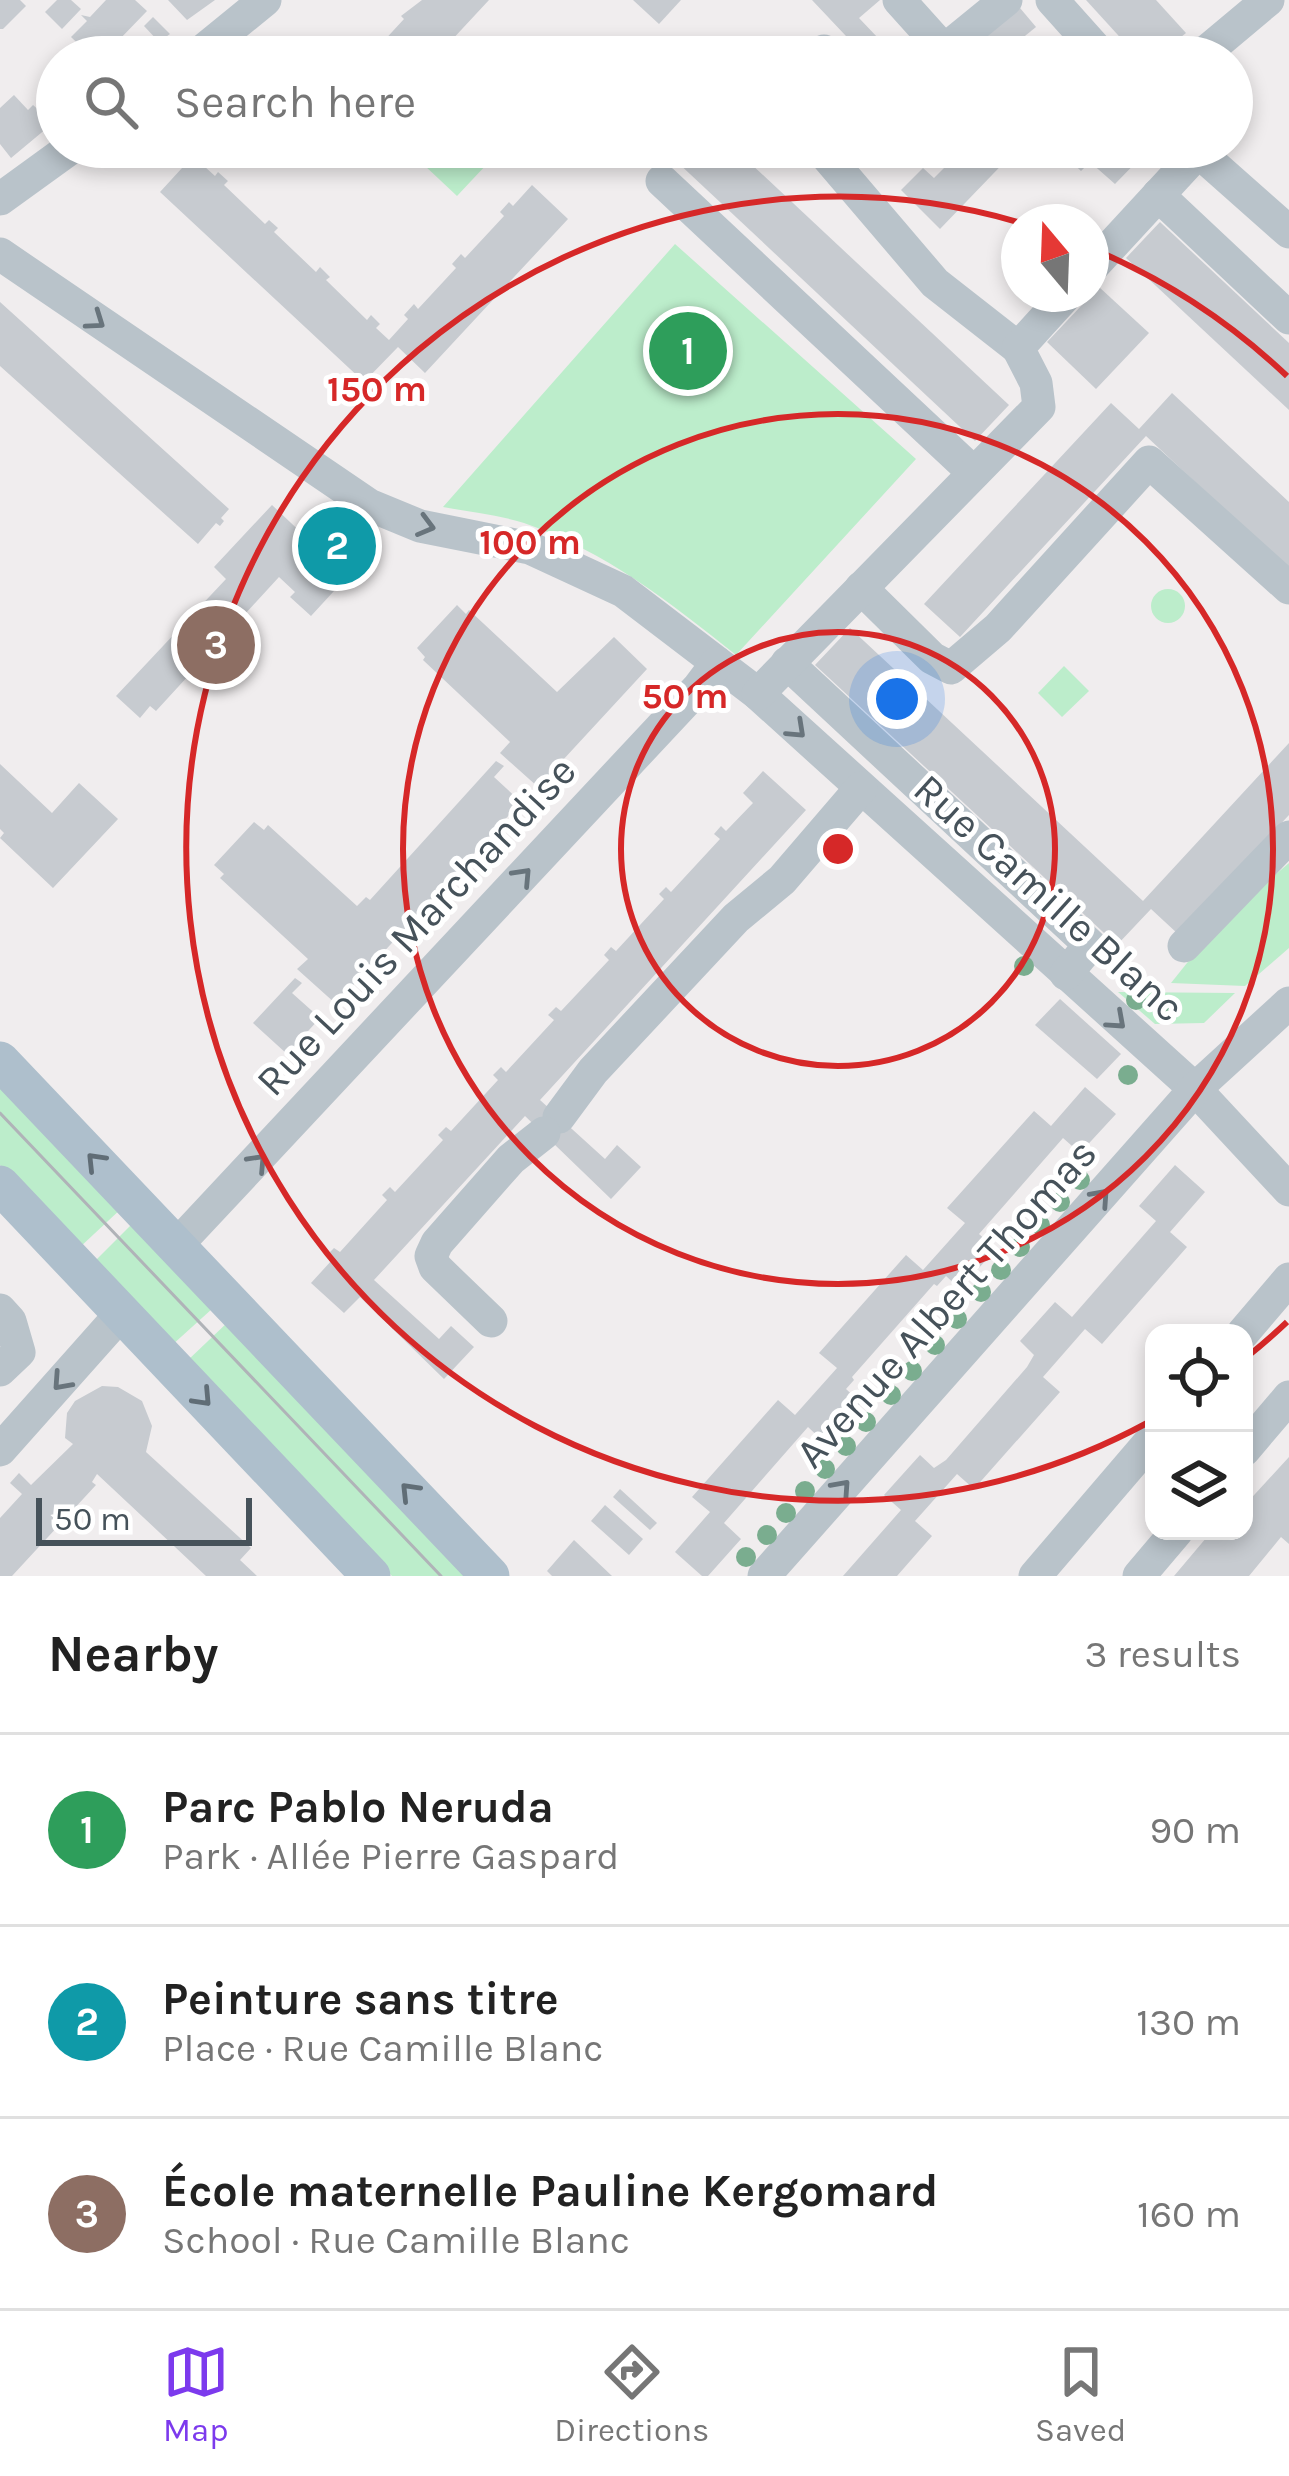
<!DOCTYPE html>
<meta charset="utf-8">
<style>
:root{--surface:#fff;--page:#f6f6f6;--text:#222;--muted:#767676;--line:#e0e0e0;--accent:#7c3aed}
body{margin:0;font-family:Karla,sans-serif;background:var(--page);color:var(--text)}
.controls{position:absolute;right:36px;bottom:36px;display:grid;overflow:hidden;border-radius:24px;box-shadow:0 6px 18px #0003}
.controls button{width:108px;height:108px;display:grid;place-items:center;padding:0;border:0;border-bottom:3px solid var(--line);background:var(--surface);color:var(--text);font:60px sans-serif}
.compass{position:absolute;left:1001px;top:204px;width:108px;height:108px;border-radius:50%;background:var(--surface);box-shadow:0 6px 18px #0003;rotate:341deg}
.scale{position:absolute;left:36px;bottom:30px;width:216px;box-sizing:border-box;padding-left:12px;border:6px solid #46525a;border-top:0;font-size:33px;line-height:42px;white-space:nowrap;color:#46525a;-webkit-text-stroke:9px #fff;paint-order:stroke}
.you{position:absolute;left:897px;top:699px;width:42px;height:42px;margin:-30px;border:9px solid #fff;border-radius:50%;background:#1a73e8;box-shadow:0 0 0 18px #1a73e833}
.badge{display:grid;place-items:center;width:78px;height:78px;border-radius:50%;background:var(--accent);color:#fff;font-size:39px;font-weight:700}
.pin{position:absolute;translate:-50% -50%;border:6px solid #fff;box-shadow:0 3px 12px #0006}
.list{margin:0;padding:0;list-style:none}
h2{display:flex;justify-content:space-between;align-items:center;height:156px;margin:0;padding:0 48px;font-size:51px}
h2 small{font-size:39px;font-weight:400;color:var(--muted)}
.list li{display:grid;grid-template-columns:78px 1fr auto;gap:36px;align-items:center;box-sizing:border-box;height:192px;padding:0 48px;border-top:3px solid var(--line)}
.list b{display:block;font-size:45px;white-space:nowrap}
.list p{margin:0;font-size:39px;white-space:nowrap;color:var(--muted)}
.list em{font-size:39px;font-style:normal;color:var(--muted)}
.icon{flex:none;width:66px;height:66px;fill:none;stroke:currentColor;stroke-width:2;stroke-linecap:round;stroke-linejoin:round}
.map{position:relative;flex:none;width:1289px;height:1576px;overflow:hidden}
.search{position:absolute;background:var(--surface);box-shadow:0 6px 18px #0003;left:36px;right:36px;top:36px;height:132px;display:flex;align-items:center;gap:30px;box-sizing:border-box;padding:0 42px;border-radius:66px;color:var(--muted);font-size:45px}
.sheet{height:732px;background:var(--surface)}
nav{display:flex;justify-content:space-around;align-items:center;box-sizing:border-box;height:168px;border-top:3px solid var(--line);background:var(--surface);font-size:33px;color:var(--muted)}
nav a{display:grid;justify-items:center;gap:6px}
nav .on{color:var(--accent)}
.map>svg:first-child{display:block}
.green{fill:#bcedcb}
.building{fill:#c7cbd0}
.lines{fill:none;stroke-linecap:round;stroke-linejoin:round}
.minor{stroke:#b9c3ca;stroke-width:33}
.major{stroke:#aebfcc;stroke-width:39}
.tram{stroke:#b0b3b8;stroke-width:3}
.tree{fill:#7aad8f}
.oneway{stroke:#68747c}
.oneway2{stroke:#606d76}
.ring{fill:none;stroke:#d62828;stroke-width:6}
.labels{text-anchor:middle;dominant-baseline:central;stroke-width:10;stroke-linejoin:round;paint-order:stroke}
.street-label{font-size:42px;fill:#46525a;stroke:#fff}
.centre{fill:#d62828;stroke:#fff;stroke-width:6}
.ring-label{font-size:36px;text-anchor:middle;font-weight:bold;fill:#d62828;stroke:#fff;stroke-width:10;stroke-linejoin:round;paint-order:stroke}
</style>
<div class="map">
<svg width="1289" height="1576" viewBox="0 0 1289 1576">
<rect width="100%" height="100%" fill="#f0edee"/>
<g class="green">
<polygon points="409,147 503,147 457,196 407,149"/>
<path d="M 675,244 L 916,459 L 736,655 C 671,603 605,551 524,523 C 499,515 469,512 443,507 Z"/>
<circle cx="1168" cy="606" r="17"/>
<polygon points="1064,666 1089,691 1062,717 1038,693"/>
<polygon points="1289,863 1289,948 1245,986 1171,983 1219,923"/>
<polygon points="1118,992 1235,993 1204,1023 1155,1024"/>
<polygon points="0,1079 123,1207 79,1248 0,1165"/>
<polygon points="134,1222 213,1308 171,1346 94,1262"/>
<polygon points="229,1321 470,1576 392,1576 186,1362"/>
</g>
<g class="building">
<polygon points="0,0 20,0 26,6 3,29 0,29"/>
<polygon points="57,0 71,0 81,9 62,29 45,12"/>
<polygon points="106,0 135,0 147,11 116,43 127,55 125,57 92,57 71,37 87,21 81,15 90,17"/>
<polygon points="168,0 215,0 187,20"/>
<polygon points="422,0 489,0 436,57 369,57 404,19 401,16"/>
<polygon points="633,0 681,0 659,24"/>
<polygon points="812,0 880,0 859,18 878,38 862,53"/>
<polygon points="1086,0 1156,0 1186,33 1156,57 1138,57"/>
<polygon points="1020,8 1036,27 999,57 960,57"/>
<polygon points="153,17 170,34 159,42 144,26"/>
<polygon points="14,95 28,110 33,105 53,123 11,158 0,144 0,108"/>
<polygon points="687,147 733,147 1009,405 975,441 675,160"/>
<polygon points="965,147 1019,147 940,229 901,190 923,168 934,178"/>
<polygon points="1056,147 1151,147 1115,184 1090,162 1081,171"/>
<polygon points="193,156 215,176 218,172 228,181 224,185 265,224 269,220 278,228 274,232 316,272 320,267 330,277 326,280 367,320 371,315 380,324 376,328 389,340 408,319 404,315 414,304 418,309 456,268 452,264 461,254 465,258 504,216 500,212 509,202 513,206 532,185 568,219 425,373 398,347 364,382 160,192"/>
<polygon points="1160,222 1289,343 1289,410 1126,258"/>
<polygon points="1099,287 1149,333 1096,389 1047,342"/>
<polygon points="0,302 229,509 221,518 224,521 220,526 216,523 198,544 0,366"/>
<polygon points="1172,393 1289,502 1289,570 1146,436 960,637 924,604 1111,403 1139,429"/>
<polygon points="272,505 327,557 348,534 368,554 311,616 290,597 295,592 279,577 156,711 150,706 140,718 116,696 226,579 214,567"/>
<polygon points="457,605 466,614 469,610 557,692 614,637 647,669 538,787 500,753 510,742 423,660 425,657 417,648"/>
<polygon points="850,628 1143,901 1289,743 1289,815 1178,934 1151,909 1117,945 815,665"/>
<polygon points="496,761 504,766 494,777 521,802 336,1004 297,969 308,959 220,878 224,874 214,865 254,822 264,830 268,825 357,906 366,897 370,900"/>
<polygon points="0,764 52,813 79,783 118,819 53,888 0,838 4,833 0,829"/>
<polygon points="763,771 806,810 540,1100 605,1159 617,1145 641,1167 611,1199 525,1116 374,1280 439,1339 451,1326 474,1347 444,1379 360,1297 344,1313 311,1283 332,1260 327,1255 334,1248 340,1252 387,1200 382,1195 390,1187 395,1192 443,1140 438,1135 446,1127 451,1131 498,1080 493,1075 501,1067 506,1072 554,1020 548,1015 556,1007 561,1011 609,960 604,955 611,947 616,951 664,899 659,894 666,887 671,892 720,839 714,834 721,826 726,831 753,803 743,793"/>
<polygon points="295,978 302,983 292,993 320,1018 287,1054 253,1023"/>
<polygon points="1060,999 1121,1054 1097,1079 1035,1025"/>
<polygon points="1085,1087 1116,1114 1080,1153 1063,1138 979,1234 996,1249 960,1289 946,1276 937,1286 934,1284 852,1377 854,1380 846,1389 861,1403 825,1443 808,1427 724,1523 741,1539 708,1576 702,1576 675,1552 710,1512 692,1497 778,1400 795,1415 837,1368 819,1353 906,1255 923,1270 965,1223 947,1208 1034,1111 1051,1126"/>
<polygon points="1175,1165 1205,1192 1170,1232 1187,1247 1102,1344 1085,1329 1043,1377 1060,1392 974,1489 957,1474 915,1521 932,1536 897,1576 843,1576 901,1510 884,1495 920,1455 934,1468 946,1460 1027,1367 1034,1355 1020,1341 1055,1302 1072,1317 1156,1221 1139,1206"/>
<polygon points="102,1386 118,1387 142,1401 152,1426 146,1452 251,1548 240,1560 257,1576 206,1576 97,1474 92,1482 96,1485 12,1576 0,1576 0,1518 22,1494 10,1483 19,1473 31,1485 73,1444 65,1438 67,1413 75,1401"/>
<polygon points="1289,1457 1289,1544 1281,1537 1249,1576 1174,1576 1212,1531 1244,1531 1244,1506"/>
<polygon points="620,1489 657,1523 650,1530 613,1497"/>
<polygon points="605,1505 643,1539 629,1555 591,1521"/>
<polygon points="574,1540 612,1576 552,1576 547,1571"/>
</g>
<g class="lines">
<g class="minor">
<polyline points="899,0 944,50"/>
<polyline points="1052,0 1103,57"/>
<polyline points="824,51 830,57"/>
<polyline points="195,57 265,0"/>
<polyline points="936,57 1006,0"/>
<polyline points="1200,57 1268,0"/>
<polyline points="819,147 935,283 1018,348"/>
<polyline points="1193,147 1289,232"/>
<polyline points="662,181 974,473"/>
<polyline points="1158,195 1289,318"/>
<polyline points="0,199 72,147"/>
<polyline points="0,254 369,505 420,526 530,548 623,591 758,694 1195,1089 1289,1190"/>
<polyline points="1091,268 1198,152"/>
<polyline points="861,588 932,658 951,668 998,628 1149,462 1289,588"/>
<polyline points="787,663 1090,945 1066,974"/>
<polyline points="758,694 1039,407 1036,383 1018,348 1067,294"/>
<polyline points="1184,946 1289,837"/>
<polyline points="559,1117 593,1071 736,918 782,880 861,788"/>
<polyline points="176,1246 699,687 717,663"/>
<polyline points="0,1310 10,1321 19,1352 0,1370"/>
<polyline points="491,1321 435,1267 431,1256 437,1243 511,1159 544,1133"/>
<polyline points="1243,1333 1289,1279"/>
<polyline points="0,1450 121,1314"/>
<polyline points="1244,1450 1289,1397"/>
<polyline points="764,1576 1195,1089 1289,1003"/>
<polyline points="1035,1576 1154,1437"/>
<polyline points="1139,1576 1177,1531"/>
</g>
<g class="major">
<polyline points="0,1061 490,1576"/>
<polyline points="0,1185 371,1576"/>
</g>
<polyline class="tram" points="0,1113 441,1576"/>
</g>
<g class="tree">
<circle cx="1024" cy="966" r="10"/>
<circle cx="1136" cy="1000" r="10"/>
<circle cx="1168" cy="1010" r="10"/>
<circle cx="1128" cy="1075" r="10"/>
<circle cx="1080" cy="1180" r="10"/>
<circle cx="1060" cy="1202" r="10"/>
<circle cx="1040" cy="1225" r="10"/>
<circle cx="1020" cy="1247" r="10"/>
<circle cx="1001" cy="1270" r="10"/>
<circle cx="981" cy="1292" r="10"/>
<circle cx="957" cy="1319" r="10"/>
<circle cx="935" cy="1345" r="10"/>
<circle cx="912" cy="1371" r="10"/>
<circle cx="891" cy="1395" r="10"/>
<circle cx="866" cy="1422" r="10"/>
<circle cx="846" cy="1446" r="10"/>
<circle cx="825" cy="1469" r="10"/>
<circle cx="805" cy="1491" r="10"/>
<circle cx="786" cy="1513" r="10"/>
<circle cx="767" cy="1535" r="10"/>
<circle cx="746" cy="1557" r="10"/>
</g>
<defs><path id="oneway-chevron" d="M-2-3.5L2.5 0L-2 3.5" fill="none" stroke-width="1.6" stroke-linecap="round" stroke-linejoin="round" transform="scale(3)"/></defs>
<g class="oneway">
<use href="#oneway-chevron" transform="translate(96 321) rotate(35)"/>
<use href="#oneway-chevron" transform="translate(426 526) rotate(15)"/>
<use href="#oneway-chevron" transform="translate(797 730) rotate(43)"/>
<use href="#oneway-chevron" transform="translate(523 876) rotate(-47)"/>
<use href="#oneway-chevron" transform="translate(1117 1021) rotate(42)"/>
<use href="#oneway-chevron" transform="translate(258 1162) rotate(-47)"/>
<use href="#oneway-chevron" transform="translate(1101 1197) rotate(-48)"/>
<use href="#oneway-chevron" transform="translate(61 1382) rotate(132)"/>
<use href="#oneway-chevron" transform="translate(842 1488) rotate(-48)"/>
</g>
<g class="oneway2">
<use href="#oneway-chevron" transform="translate(95 1161) rotate(-134)"/>
<use href="#oneway-chevron" transform="translate(203 1398) rotate(47)"/>
<use href="#oneway-chevron" transform="translate(409 1491) rotate(-134)"/>
</g>
<g class="ring">
<circle cx="838" cy="849" r="217"/>
<circle cx="838" cy="849" r="435"/>
<path d="M1287 1322A652 652 0 0 1 1248 1356M1149 1422A652 652 0 1 1 1018 222M1093 249A652 652 0 0 1 1287 376"/>
</g>
<g class="labels">
<g class="street-label">
<text transform="translate(1049 898) rotate(42)">Rue Camille Blanc</text>
<text transform="translate(416 926) rotate(-47)">Rue Louis Marchandise</text>
<text transform="translate(946 1303) rotate(-48)">Avenue Albert Thomas</text>
</g>
</g>
<circle cx="838" cy="849" r="18" class="centre"/>
<g class="ring-label">
<text x="377" y="401">150 m</text>
<text x="530" y="554">100 m</text>
<text x="685" y="708">50 m</text>
</g>
</svg>
<div class="controls">
<button><svg class="icon" aria-label="locate" viewBox="0 0 24 24"><circle cx="12" cy="12" r="6"/><path d="M12 2v4M12 18v4M2 12h4M18 12h4"/></svg></button>
<button><svg class="icon" aria-label="layers" viewBox="0 0 24 24"><path d="M12 4l9 5-9 5-9-5zM3 14l9 5 9-5"/></svg></button>
</div>
<svg class="compass" viewBox="-18 -18 36 36"><path d="M0-13l5 13h-10z" fill="#e53935"/><path d="M0 13l5-13h-10z" fill="#767676"/></svg>
<div class="scale">50 m</div>
<div class="you"></div>
<div class="pin badge" style="left:688px;top:351px;background:#2e9e5b">1</div>
<div class="pin badge" style="left:337px;top:546px;background:#0f9aa8">2</div>
<div class="pin badge" style="left:216px;top:645px;background:#8d6e63">3</div>
<div class="search"><svg class="icon" aria-label="search" viewBox="0 0 24 24"><circle cx="10" cy="10" r="6"/><path d="M15 15l6 6"/></svg>Search here</div>
</div>
<section class="sheet">
<h2>Nearby<small>3 results</small></h2>
<ul class="list">
<li><span class="badge" style="background:#2e9e5b">1</span><div><b>Parc Pablo Neruda</b><p>Park · Allée Pierre Gaspard</p></div><em>90 m</em></li>
<li><span class="badge" style="background:#0f9aa8">2</span><div><b>Peinture sans titre</b><p>Place · Rue Camille Blanc</p></div><em>130 m</em></li>
<li><span class="badge" style="background:#8d6e63">3</span><div><b>École maternelle Pauline Kergomard</b><p>School · Rue Camille Blanc</p></div><em>160 m</em></li>
</ul>
</section>
<nav>
<a class="on"><svg class="icon" aria-label="map" viewBox="0 0 24 24"><path d="M3 6l6-2 6 2 6-2v14l-6 2-6-2-6 2zM9 4v14M15 6v14"/></svg>Map</a>
<a><svg class="icon" aria-label="directions" viewBox="0 0 24 24"><path d="M12 3l9 9-9 9-9-9zM9 14v-3h6M13 9l2 2-2 2"/></svg>Directions</a>
<a><svg class="icon" aria-label="saved" viewBox="0 0 24 24"><path d="M7 4h10v16l-5-4-5 4z"/></svg>Saved</a>
</nav>
